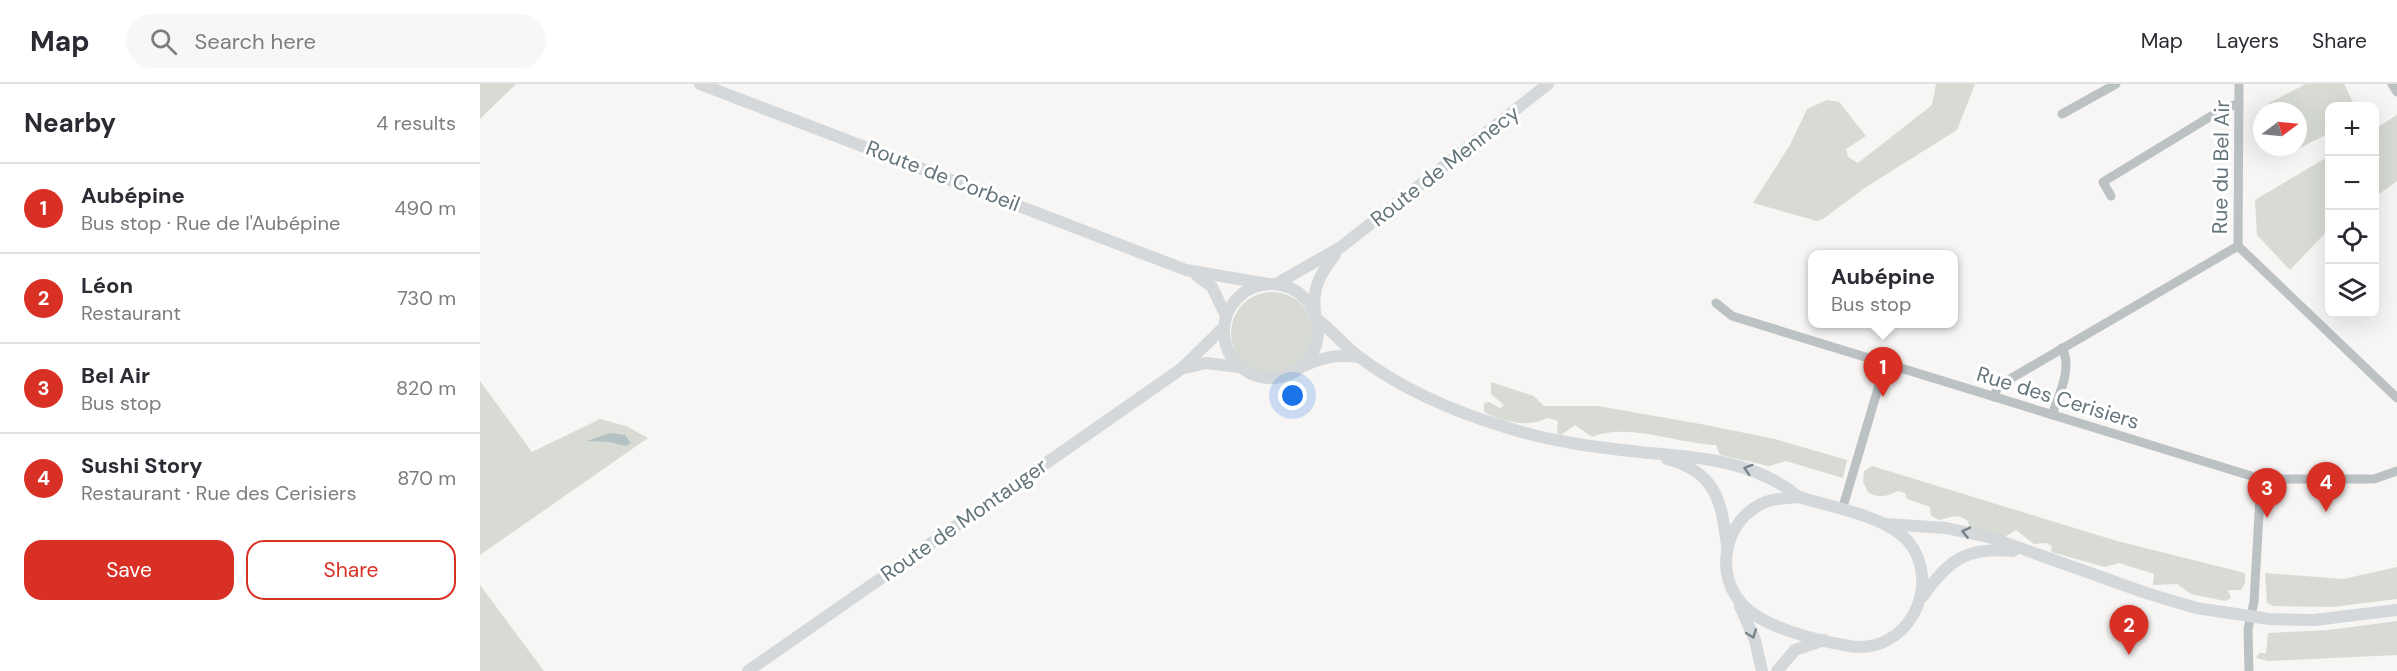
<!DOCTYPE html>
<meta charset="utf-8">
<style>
:root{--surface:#fff;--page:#f7f7f7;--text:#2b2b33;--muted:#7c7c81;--line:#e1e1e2;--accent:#d93025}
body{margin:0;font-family:"DM Sans",sans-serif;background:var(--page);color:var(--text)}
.controls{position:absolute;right:18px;top:18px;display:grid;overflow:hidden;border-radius:12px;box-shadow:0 6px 24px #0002}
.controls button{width:54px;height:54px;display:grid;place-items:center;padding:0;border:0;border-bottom:2px solid var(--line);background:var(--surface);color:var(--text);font:30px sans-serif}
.compass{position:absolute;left:1773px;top:18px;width:54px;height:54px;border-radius:50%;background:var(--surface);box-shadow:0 6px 24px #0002;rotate:74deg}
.you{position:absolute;left:813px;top:312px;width:21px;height:21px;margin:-15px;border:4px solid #fff;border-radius:50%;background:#1a73e8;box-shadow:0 0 0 9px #1a73e833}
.badge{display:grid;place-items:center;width:39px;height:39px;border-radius:50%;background:var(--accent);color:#fff;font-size:20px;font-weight:700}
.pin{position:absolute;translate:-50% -50px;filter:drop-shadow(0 2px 3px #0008)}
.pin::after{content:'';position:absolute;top:32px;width:21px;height:18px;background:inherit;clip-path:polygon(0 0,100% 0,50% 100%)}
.popup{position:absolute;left:1328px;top:166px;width:150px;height:78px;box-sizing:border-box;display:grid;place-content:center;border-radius:12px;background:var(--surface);filter:drop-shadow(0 2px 4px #0005);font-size:20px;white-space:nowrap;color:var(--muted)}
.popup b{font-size:22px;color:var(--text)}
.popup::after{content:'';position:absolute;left:50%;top:100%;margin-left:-12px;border:12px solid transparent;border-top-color:var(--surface)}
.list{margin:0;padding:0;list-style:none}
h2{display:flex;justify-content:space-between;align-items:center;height:78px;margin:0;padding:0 24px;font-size:26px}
h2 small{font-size:20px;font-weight:400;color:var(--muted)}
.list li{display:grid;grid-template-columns:39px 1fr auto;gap:18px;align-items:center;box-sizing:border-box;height:90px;padding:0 24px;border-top:2px solid var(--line)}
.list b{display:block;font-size:22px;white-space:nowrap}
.list p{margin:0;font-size:20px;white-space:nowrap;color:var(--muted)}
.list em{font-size:20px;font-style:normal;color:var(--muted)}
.actions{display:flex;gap:12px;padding:18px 24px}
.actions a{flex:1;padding:14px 0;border:2px solid var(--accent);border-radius:18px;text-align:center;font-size:21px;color:var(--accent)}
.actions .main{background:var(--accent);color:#fff}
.icon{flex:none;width:33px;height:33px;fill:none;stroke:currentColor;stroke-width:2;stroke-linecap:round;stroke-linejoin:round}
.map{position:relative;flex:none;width:1917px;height:587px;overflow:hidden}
header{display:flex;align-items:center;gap:36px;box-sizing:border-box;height:84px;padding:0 30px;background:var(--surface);border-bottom:2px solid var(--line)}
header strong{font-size:28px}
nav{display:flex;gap:33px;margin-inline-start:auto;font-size:21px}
.search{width:420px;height:54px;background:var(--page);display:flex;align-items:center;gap:15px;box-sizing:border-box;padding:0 21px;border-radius:33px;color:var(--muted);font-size:22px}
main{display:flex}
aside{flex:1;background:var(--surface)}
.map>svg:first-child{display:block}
.green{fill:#d7dbd4}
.water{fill:#b3c1c3}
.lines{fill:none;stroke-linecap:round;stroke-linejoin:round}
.street{stroke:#bcc1c3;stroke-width:9}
.secondary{stroke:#d4d8da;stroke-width:12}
.oneway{stroke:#76848a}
.labels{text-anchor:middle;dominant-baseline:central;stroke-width:6;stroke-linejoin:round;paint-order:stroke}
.street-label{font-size:21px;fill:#65757c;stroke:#fff}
</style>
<header>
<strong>Map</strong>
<div class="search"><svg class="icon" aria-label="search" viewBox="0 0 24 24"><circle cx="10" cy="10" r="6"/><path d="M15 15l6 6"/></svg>Search here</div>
<nav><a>Map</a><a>Layers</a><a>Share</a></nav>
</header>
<main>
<aside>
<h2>Nearby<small>4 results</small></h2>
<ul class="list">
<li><span class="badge">1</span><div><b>Aubépine</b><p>Bus stop · Rue de l'Aubépine</p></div><em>490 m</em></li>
<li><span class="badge">2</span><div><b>Léon</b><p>Restaurant</p></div><em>730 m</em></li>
<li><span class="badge">3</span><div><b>Bel Air</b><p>Bus stop</p></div><em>820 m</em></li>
<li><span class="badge">4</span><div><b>Sushi Story</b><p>Restaurant · Rue des Cerisiers</p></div><em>870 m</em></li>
</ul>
<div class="actions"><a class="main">Save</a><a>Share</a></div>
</aside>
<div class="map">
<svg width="1917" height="587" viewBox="0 0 1917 587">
<rect width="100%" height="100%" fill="#f7f6f4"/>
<g class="green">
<polygon points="0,0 36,0 0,35"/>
<polygon points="1456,0 1495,0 1477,46 1386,103 1343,135 1337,137 1273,119 1310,61 1327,25 1347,16 1359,18 1386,52 1366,65 1368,73 1378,79 1452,21"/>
<polygon points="1826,0 1864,0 1875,22 1850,22 1849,49 1814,67 1812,63 1818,63 1818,27 1793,27 1789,19"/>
<polygon points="1917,31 1917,97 1895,113 1895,45"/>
<polygon points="1849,72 1849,145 1810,186 1777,151 1775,116"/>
<circle cx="792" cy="249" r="41"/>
<polygon points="0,297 52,368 120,335 146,342 168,354 0,471"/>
<path d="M 1011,298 L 1054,312 L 1064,322 L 1118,322 L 1226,341 L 1295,355 L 1367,376 L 1363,394 L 1306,377 L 1289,382 L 1240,371 L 1236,361 C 1199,360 1147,338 1112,353 L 1095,341 L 1081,351 L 1077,349 L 1078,337 L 1067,334 C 1049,344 1022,338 1004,328 L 1004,319 L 1009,318 L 1020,324 L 1024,321 L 1011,310 Z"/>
<path d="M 1392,382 L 1637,457 L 1765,489 L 1765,499 L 1761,506 L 1748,506 L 1751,514 L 1745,517 L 1711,510 L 1697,500 L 1673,501 L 1674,490 L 1639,479 L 1625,483 L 1571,468 L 1572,462 L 1566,459 L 1554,460 L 1536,446 L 1523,454 L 1489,443 L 1488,437 C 1477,429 1472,433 1460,436 L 1451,432 L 1450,423 L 1427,415 L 1425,409 L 1418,407 C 1407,412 1400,415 1388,408 L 1383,398 L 1384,387 Z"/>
<polygon points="1917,483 1917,515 1853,523 1793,522 1787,519 1785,489 1863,495"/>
<polygon points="0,501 64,587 0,587"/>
<polygon points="1917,537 1917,571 1788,577 1776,574 1779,569 1786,569 1788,549 1849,546"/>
</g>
<polygon class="water" points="130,349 145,351 151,359 146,362 130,358 107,357"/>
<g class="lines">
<g class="street">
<polyline points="1912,0 1917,8"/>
<polyline points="1582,30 1636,0"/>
<polyline points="1631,112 1623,98 1746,23 1759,20"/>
<polyline points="1758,162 1917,314"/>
<polyline points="1758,162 1759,0"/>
<polyline points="1236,219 1252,232 1781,395 1894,395 1917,387"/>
<polyline points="1514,313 1518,302 1758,162"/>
<path d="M 1572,331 C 1579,310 1593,284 1582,264"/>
<polyline points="1362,426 1405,281"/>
<polyline points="1769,587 1768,545 1774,518 1781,395"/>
</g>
<g class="secondary">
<polyline points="220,0 706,186 788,200"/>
<polyline points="717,192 732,203 746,232"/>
<circle cx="791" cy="247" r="47"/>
<polyline points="796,200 861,163 1068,0"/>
<path d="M 835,228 C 832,204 840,190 855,171"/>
<path d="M 837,235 C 852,246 863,261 878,272 C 919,304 975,328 1025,343 C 1071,358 1121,364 1169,369 C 1221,373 1277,378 1319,413"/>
<path d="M 826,281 C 844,273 858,270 878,273"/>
<polyline points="705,284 726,279 759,283"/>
<path d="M 1187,375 C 1236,388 1241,416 1247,461"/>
<path d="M 1319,413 C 1351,423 1406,432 1428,457 C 1464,501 1427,572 1369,562 C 1339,557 1285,544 1264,522 C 1233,491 1244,437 1283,419 C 1295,414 1307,414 1319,413 Z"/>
<polyline points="1406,440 1466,444 1512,454 1666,509 1716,524 1789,535 1834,536 1917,526"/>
<path d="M 1443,512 C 1469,475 1487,463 1533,467"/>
<polyline points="1260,522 1275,556 1282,587"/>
<polyline points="268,587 701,285 744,243"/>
<polyline points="1297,587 1315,566 1344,556"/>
</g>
</g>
<defs><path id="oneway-chevron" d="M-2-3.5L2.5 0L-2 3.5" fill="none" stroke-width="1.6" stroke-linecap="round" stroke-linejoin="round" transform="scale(1.5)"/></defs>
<g class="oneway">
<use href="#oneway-chevron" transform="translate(1268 385) rotate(-162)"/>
<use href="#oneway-chevron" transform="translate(1486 448) rotate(-167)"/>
<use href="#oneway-chevron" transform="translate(1272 550) rotate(70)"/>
</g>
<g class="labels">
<g class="street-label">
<text transform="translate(965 82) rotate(-38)">Route de Mennecy</text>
<text transform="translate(1741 83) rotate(-89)">Rue du Bel Air</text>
<text transform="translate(463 92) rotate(21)">Route de Corbeil</text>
<text transform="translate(1578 314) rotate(17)">Rue des Cerisiers</text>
<text transform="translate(484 436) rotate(-35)">Route de Montauger</text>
</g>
</g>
</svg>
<div class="controls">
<button>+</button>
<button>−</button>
<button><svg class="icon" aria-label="locate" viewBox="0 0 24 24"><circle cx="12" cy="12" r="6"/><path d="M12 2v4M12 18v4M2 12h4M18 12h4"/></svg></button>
<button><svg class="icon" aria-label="layers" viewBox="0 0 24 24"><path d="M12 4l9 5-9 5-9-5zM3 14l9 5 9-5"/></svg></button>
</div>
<svg class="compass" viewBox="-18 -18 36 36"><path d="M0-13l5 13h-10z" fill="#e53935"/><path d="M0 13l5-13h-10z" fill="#7c7c81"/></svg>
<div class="you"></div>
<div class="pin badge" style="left:1403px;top:313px">1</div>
<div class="popup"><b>Aubépine</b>Bus stop</div>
<div class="pin badge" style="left:1649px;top:571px">2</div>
<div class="pin badge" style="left:1787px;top:434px">3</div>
<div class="pin badge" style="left:1846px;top:428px">4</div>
</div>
</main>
